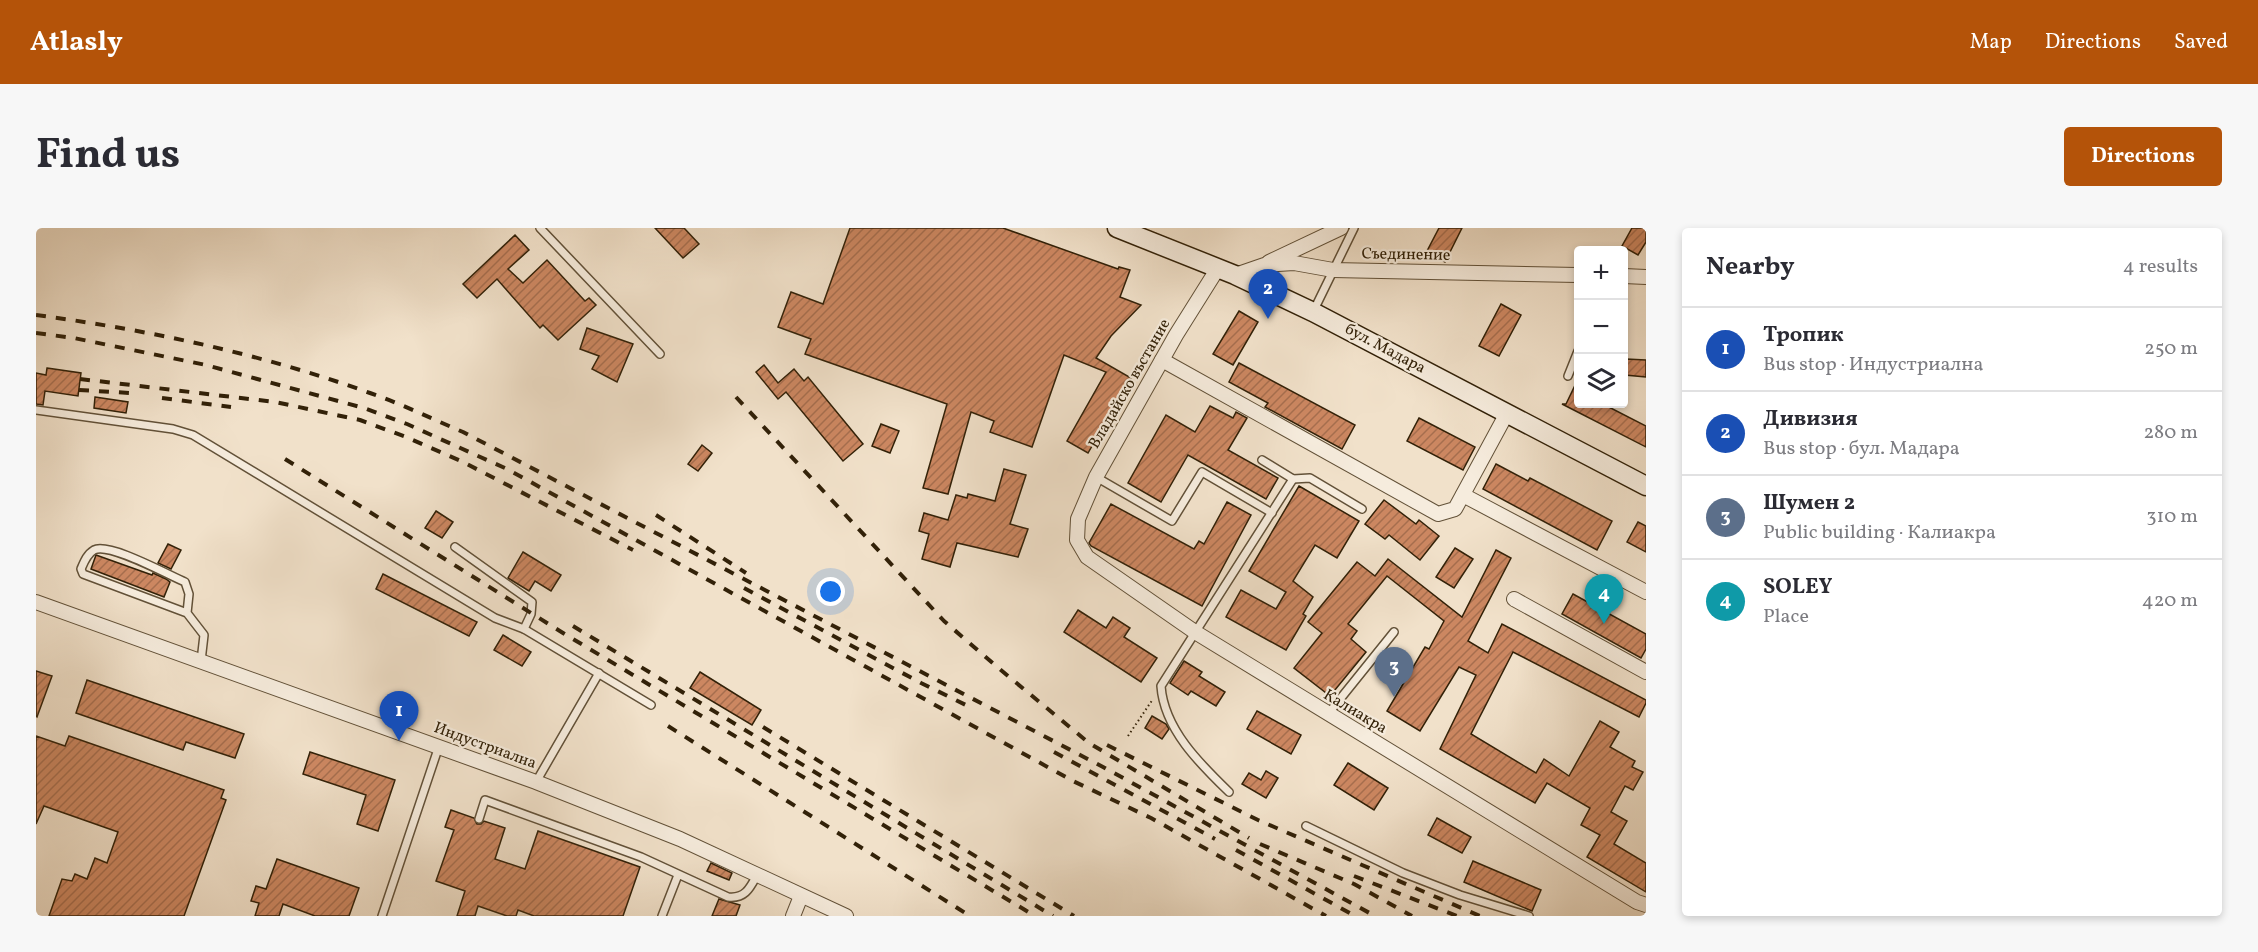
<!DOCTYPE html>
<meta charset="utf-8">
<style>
:root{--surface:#fff;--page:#f7f7f7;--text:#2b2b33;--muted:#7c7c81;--line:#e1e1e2;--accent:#b45309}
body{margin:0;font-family:Vollkorn,serif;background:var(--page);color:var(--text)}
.controls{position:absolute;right:18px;top:18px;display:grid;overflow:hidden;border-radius:6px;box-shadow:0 3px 9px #0003}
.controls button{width:54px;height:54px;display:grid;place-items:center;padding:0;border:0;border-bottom:2px solid var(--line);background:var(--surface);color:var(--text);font:30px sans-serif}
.you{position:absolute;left:795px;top:364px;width:21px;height:21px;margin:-15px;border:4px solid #fff;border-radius:50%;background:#1a73e8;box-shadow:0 0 0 9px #1a73e833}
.badge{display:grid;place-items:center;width:39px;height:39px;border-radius:50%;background:var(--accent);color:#fff;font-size:20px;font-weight:700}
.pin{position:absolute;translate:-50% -50px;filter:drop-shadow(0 2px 3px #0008)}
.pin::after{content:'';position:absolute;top:32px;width:21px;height:18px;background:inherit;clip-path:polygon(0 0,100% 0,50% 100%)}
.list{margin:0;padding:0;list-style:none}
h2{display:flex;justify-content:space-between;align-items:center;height:78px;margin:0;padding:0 24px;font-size:26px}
h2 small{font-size:20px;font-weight:400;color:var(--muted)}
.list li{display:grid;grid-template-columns:39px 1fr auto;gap:18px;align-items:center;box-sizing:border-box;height:84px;padding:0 24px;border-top:2px solid var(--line)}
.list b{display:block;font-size:22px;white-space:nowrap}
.list p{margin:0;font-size:20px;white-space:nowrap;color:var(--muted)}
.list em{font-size:20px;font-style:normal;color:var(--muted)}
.icon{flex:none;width:33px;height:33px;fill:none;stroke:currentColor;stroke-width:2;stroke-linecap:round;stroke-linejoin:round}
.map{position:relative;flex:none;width:1610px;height:688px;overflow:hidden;border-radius:6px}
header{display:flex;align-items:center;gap:36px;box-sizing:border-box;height:84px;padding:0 30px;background:var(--accent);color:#fff}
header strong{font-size:28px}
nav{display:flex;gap:33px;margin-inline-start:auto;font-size:21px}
.intro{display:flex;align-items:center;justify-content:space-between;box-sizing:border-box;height:144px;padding:0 36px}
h1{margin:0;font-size:42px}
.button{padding:15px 27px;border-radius:6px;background:var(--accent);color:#fff;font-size:21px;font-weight:700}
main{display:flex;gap:36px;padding:0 36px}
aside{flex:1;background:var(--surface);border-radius:6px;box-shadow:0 3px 9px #0003}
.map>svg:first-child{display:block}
.building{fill:url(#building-hatch);stroke:#322108;stroke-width:1.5}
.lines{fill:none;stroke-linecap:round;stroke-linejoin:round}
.lane-casing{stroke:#625138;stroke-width:10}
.street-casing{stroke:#625138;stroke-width:16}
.secondary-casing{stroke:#322108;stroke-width:21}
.path{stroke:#322108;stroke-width:2;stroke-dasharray:1.5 3;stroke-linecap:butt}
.lane{stroke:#f6ecdd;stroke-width:7}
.street{stroke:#f6ecdd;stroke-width:14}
.secondary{stroke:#f6ecdd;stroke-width:18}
.rail{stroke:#322108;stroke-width:4;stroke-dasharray:10 10;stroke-linecap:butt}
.labels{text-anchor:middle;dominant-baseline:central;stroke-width:4.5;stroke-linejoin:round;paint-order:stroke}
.street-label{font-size:16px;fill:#322108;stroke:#f6ecdd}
</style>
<header>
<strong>Atlasly</strong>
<nav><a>Map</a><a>Directions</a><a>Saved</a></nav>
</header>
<div class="intro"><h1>Find us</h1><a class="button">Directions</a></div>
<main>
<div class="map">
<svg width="1610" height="688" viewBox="0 0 1610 688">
<defs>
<pattern id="building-hatch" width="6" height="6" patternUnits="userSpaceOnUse" patternTransform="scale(1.5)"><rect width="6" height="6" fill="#cc8761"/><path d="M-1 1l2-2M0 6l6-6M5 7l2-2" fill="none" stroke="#a66e4e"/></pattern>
</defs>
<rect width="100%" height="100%" fill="#f1e1ca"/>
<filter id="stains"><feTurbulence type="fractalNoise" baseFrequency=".00333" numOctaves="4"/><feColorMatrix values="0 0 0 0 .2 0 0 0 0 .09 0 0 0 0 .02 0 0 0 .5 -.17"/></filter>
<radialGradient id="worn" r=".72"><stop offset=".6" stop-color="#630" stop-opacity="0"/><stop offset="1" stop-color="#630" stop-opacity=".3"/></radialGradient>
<g class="building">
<polygon points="619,0 648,0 663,16 647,30"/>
<polygon points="814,0 967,0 1082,41 1083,39 1094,42 1084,69 1105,77 1075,108 1060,130 1095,150 1052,225 1031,213 1070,144 1028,127 996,219 954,204 958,193 935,184 912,266 887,260 911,176 769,126 775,111 742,99 755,64 787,76"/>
<polygon points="1403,0 1426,0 1409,34 1390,25"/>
<polygon points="1596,0 1610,0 1610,14 1602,27 1586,18"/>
<polygon points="479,7 493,22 472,41 487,55 511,32 549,73 553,70 560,77 522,112 507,97 504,100 461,51 441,70 427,56"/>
<polygon points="1465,76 1485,87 1463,128 1443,118"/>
<polygon points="1203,83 1222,94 1197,137 1177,126"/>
<polygon points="551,100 597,116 581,154 556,141 563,128 544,121"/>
<polygon points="1590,131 1610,132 1610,149 1589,147"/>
<polygon points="1203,135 1319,197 1306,221 1229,179 1232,175 1193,154"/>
<polygon points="728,137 742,155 758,141 768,153 772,149 827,216 807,233 750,164 742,171 720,144"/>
<polygon points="11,140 45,145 42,168 9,163 7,177 0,176 0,145 10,147"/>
<polygon points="1542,151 1542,176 1567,176 1610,198 1610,219 1526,176 1530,176"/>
<polygon points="59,169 92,174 90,185 58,180"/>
<polygon points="1174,178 1197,190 1200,184 1211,190 1192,222 1242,250 1230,271 1152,227 1125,274 1092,255 1130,187 1159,204"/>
<polygon points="1383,190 1439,219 1427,242 1371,213"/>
<polygon points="845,196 863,203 854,225 836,218"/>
<polygon points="666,217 676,225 662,243 652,236"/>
<polygon points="1460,236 1492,253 1494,250 1576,293 1561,322 1447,261"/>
<polygon points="968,241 990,247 974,296 992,301 982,329 921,315 914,339 886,331 893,306 883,303 888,285 912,292 920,267 931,270 932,266 959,273"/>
<polygon points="1263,258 1323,293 1301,330 1279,317 1257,353 1277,369 1267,386 1270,388 1250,422 1190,389 1205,362 1240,381 1250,364 1213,343"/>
<polygon points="1348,272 1380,296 1383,292 1403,308 1384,332 1353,307 1349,311 1329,296"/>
<polygon points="1191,274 1215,287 1166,378 1055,318 1053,315 1075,276 1158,321 1163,313 1168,316"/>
<polygon points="400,283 417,294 406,310 389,300"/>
<polygon points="1602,294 1610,298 1610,324 1591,314"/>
<polygon points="132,316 145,322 135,341 122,335"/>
<polygon points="1419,320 1437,331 1418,360 1400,349"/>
<polygon points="1460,322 1475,330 1432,413 1452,425 1466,396 1610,472 1610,475 1603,489 1477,424 1435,506 1500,545 1508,531 1533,548 1564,493 1583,504 1574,519 1599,533 1596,539 1607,544 1597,562 1589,558 1575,584 1591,593 1578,616 1610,635 1610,664 1551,629 1564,607 1545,597 1554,580 1511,555 1499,575 1404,521 1440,447 1423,439 1384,503 1351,483 1389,419 1393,421 1408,393 1351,348 1312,396 1321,403 1315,411 1330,424 1294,468 1258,440 1286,405 1272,394 1321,334 1339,348 1352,331 1426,389"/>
<polygon points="487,324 525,347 515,363 499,353 493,363 472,350"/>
<polygon points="60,327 116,347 117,345 130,351 134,354 128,369 55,341"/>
<polygon points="347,346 441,394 433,408 340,361"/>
<polygon points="1537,366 1610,406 1610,421 1605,430 1526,386"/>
<polygon points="1042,382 1070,400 1077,389 1094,400 1088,409 1121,430 1105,454 1028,404"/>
<polygon points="467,407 495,424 486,438 458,422"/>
<polygon points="1148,433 1166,444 1163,448 1189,464 1180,478 1155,463 1152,467 1134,455"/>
<polygon points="0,443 16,448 1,489 0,488"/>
<polygon points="664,444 725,482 716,497 654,460"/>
<polygon points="51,452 208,506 199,530 150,514 147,522 40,485"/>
<polygon points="1221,483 1265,507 1255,526 1211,501"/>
<polygon points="1116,488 1130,496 1133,501 1126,511 1109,500"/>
<polygon points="0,508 29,518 33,508 188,562 185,570 190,572 148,688 13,688 26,651 36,653 39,646 51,651 59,630 71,635 82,604 8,578 0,596"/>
<polygon points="274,524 359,552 342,603 321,596 330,567 267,546"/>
<polygon points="1312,535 1352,560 1338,582 1298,557"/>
<polygon points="1230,543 1242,550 1230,570 1206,556 1213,545 1225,552"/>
<polygon points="415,582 438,590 441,596 445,596 448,593 469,600 459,631 489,641 502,603 604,639 587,688 498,688 482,682 480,688 471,688 442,678 439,688 421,688 429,663 400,653 418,602 409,599"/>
<polygon points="1401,590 1435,609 1426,625 1392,607"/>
<polygon points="241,631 323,660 313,688 279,688 247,676 243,688 219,688 223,675 215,673 220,658 230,661"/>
<polygon points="1437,633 1505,662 1496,683 1428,654"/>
<polygon points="675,635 696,645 693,652 671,643"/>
<polygon points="683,671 704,677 700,688 676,688"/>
</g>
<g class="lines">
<defs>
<g id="lane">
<polyline points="504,0 624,126"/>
<polyline points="1278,82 1318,0"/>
<polyline points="1532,148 1542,123"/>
<polyline points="0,182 137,201 157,207 459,390 488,401 615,477"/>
<polyline points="1226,232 1257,251 1274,250 1326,281"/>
<polyline points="1060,249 1136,293 1166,244 1236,285"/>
<polyline points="419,319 496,374 495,386 488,401"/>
<path d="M 151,385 L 47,346 L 45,341 C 48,334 51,326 58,322 C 73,314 132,347 149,354 L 153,366 L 151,385 L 168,407 L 165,433"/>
<polyline points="1292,486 1358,404"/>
<polyline points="500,554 563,445"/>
<path d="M 1193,564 C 1164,536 1128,501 1125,458 L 1257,251"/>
<path d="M 443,591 L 449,572 L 605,629 L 692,669 C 709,671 714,660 721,647"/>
<polyline points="1270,598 1367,645 1424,667 1493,688"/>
<polyline points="346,688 403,518"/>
<polyline points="626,688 642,647"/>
</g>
<g id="street">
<polyline points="1233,34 1305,0"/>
<polyline points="1182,40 1140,107 1060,249 1042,291 1041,312 1051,329 1159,404 1601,674 1610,677"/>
<polyline points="1199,47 1228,37 1258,35 1297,42 1542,47"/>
<polyline points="1588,48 1610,49"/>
<polyline points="1126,132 1402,286 1419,281 1471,185"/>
<polyline points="1427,267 1610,364"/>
<polyline points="1478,371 1610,444"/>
<polyline points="0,374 500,554 644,611 810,688"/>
<polyline points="757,688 765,668"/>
</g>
<polyline id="secondary" points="1081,0 1199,47 1277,84 1610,258"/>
</defs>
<use href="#lane" class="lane-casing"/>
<use href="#street" class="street-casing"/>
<use href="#secondary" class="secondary-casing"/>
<polyline class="path" points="1092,508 1117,471"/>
<use href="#lane" class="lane"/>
<use href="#street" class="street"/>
<use href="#secondary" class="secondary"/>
<g class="rail">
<path d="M 0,87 C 113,102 226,126 334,165 C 366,176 396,191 427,204 L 1067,539 L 1339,688"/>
<polyline points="0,105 38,110 170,137 328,180 371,196 471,241 1037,553 1115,590 1290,688"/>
<polyline points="44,151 239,174 324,192 370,209 427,234 597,322"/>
<polyline points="43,162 94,165"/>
<polyline points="700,169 908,393 960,438 1053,515 1213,610"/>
<polyline points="126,170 195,179"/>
<polyline points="249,231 527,405 999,688"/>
<polyline points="620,287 710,345"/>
<polyline points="708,360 885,455 936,480"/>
<polyline points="537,398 1017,688"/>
<polyline points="632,498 934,688"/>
<polyline points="727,499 1038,688"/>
<polyline points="1071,517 1222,592 1444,688"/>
<polyline points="1018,524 1179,611"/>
<polyline points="1224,616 1318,656 1376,688"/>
<polyline points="1200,622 1319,688"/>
<polyline points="1318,648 1421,688"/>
</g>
</g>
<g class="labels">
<g class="street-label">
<text transform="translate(1370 27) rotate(1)">Съединение</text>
<text transform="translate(1349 121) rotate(28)">бул. Мадара</text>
<text transform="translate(1094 156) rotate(-60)">Владайско въстание</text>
<text transform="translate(1319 484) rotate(31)">Калиакра</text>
<text transform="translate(449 518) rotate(20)">Индустриална</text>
</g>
</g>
<rect width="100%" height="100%" filter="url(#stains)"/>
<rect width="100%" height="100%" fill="url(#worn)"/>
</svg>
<div class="controls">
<button>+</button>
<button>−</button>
<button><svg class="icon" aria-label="layers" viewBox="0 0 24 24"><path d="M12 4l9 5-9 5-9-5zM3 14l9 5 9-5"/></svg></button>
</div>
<div class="you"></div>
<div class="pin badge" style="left:363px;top:513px;background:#1a4fb4">1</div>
<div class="pin badge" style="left:1232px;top:91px;background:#1a4fb4">2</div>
<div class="pin badge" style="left:1358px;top:469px;background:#5c6f8a">3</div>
<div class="pin badge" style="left:1568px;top:396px;background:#0f9aa8">4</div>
</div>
<aside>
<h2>Nearby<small>4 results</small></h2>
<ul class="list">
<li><span class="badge" style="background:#1a4fb4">1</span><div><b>Тропик</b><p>Bus stop · Индустриална</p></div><em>250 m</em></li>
<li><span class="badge" style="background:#1a4fb4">2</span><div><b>Дивизия</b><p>Bus stop · бул. Мадара</p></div><em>280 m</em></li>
<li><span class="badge" style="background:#5c6f8a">3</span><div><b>Шумен 2</b><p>Public building · Калиакра</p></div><em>310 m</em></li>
<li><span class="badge" style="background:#0f9aa8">4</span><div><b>SOLEY</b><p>Place</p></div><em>420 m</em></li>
</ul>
</aside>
</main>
